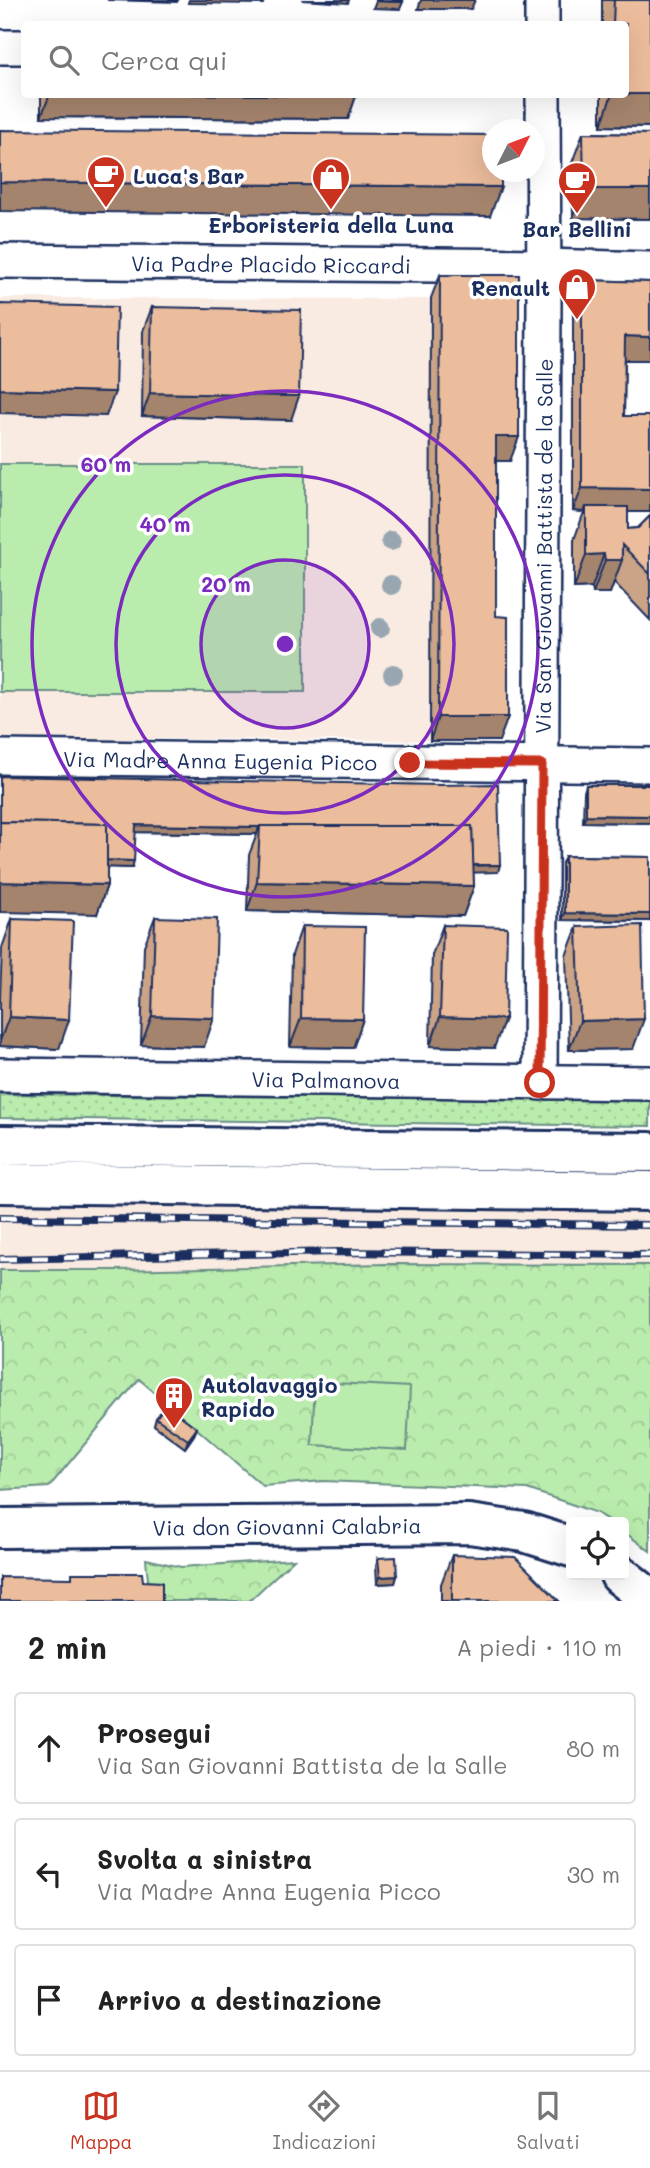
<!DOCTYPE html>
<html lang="it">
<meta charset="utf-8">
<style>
:root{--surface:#fff;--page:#f2f2f2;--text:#222;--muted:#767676;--line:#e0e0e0;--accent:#c8321e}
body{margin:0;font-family:Mali,sans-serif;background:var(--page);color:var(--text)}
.controls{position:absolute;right:21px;bottom:21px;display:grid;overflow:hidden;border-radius:7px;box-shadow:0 7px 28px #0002}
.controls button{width:63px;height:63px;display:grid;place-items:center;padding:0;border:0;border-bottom:2px solid var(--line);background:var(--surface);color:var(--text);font:35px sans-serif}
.compass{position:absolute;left:482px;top:119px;width:63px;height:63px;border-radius:50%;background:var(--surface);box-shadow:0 7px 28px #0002;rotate:48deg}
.stop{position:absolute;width:21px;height:21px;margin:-16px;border:5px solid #c8321e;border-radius:50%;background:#fff}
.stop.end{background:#c8321e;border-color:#fff;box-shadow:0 2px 7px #0008}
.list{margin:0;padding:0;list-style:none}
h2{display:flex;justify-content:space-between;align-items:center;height:91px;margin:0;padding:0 28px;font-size:30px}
h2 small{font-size:23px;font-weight:400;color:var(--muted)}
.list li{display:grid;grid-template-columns:46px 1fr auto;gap:21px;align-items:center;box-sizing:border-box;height:112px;margin:0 14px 14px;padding:0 14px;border:2px solid var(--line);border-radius:7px}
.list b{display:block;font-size:26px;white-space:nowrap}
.list p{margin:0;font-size:23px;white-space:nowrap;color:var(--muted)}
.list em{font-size:23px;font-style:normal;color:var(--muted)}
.icon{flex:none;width:38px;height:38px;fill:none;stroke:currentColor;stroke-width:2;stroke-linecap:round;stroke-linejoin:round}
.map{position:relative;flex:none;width:650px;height:1601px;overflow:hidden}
.search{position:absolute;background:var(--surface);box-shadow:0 7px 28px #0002;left:21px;right:21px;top:21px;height:77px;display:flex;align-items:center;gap:18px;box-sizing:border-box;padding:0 24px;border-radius:7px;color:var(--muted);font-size:26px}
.sheet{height:469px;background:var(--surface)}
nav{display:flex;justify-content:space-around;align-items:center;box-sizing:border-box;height:98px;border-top:2px solid var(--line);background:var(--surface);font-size:19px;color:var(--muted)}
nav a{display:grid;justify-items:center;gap:4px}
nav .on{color:var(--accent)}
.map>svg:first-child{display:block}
.built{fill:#f9ebe1}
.grass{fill:url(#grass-dots);stroke:#6a8e86;stroke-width:2}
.park{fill:url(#park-crowns);stroke:#6a8e86;stroke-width:2}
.pitch{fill:#baedad;stroke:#6a8e86;stroke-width:2}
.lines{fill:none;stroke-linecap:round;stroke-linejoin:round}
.street-casing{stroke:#1b2f5e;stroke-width:38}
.secondary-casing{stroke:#1b2f5e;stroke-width:44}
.highway-casing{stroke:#1b2f5e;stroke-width:44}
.street{stroke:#fff;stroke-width:33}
.secondary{stroke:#fff;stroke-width:38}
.highway{stroke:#fff;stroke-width:38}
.rail-casing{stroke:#1b2f5e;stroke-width:8}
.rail{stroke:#fff;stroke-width:5;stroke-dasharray:16;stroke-linecap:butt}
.tree{fill:#98a6b1}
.wall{fill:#cba386;stroke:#1b2f5e;stroke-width:2}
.shaded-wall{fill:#a5846d;stroke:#1b2f5e;stroke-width:2}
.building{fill:#ecbd9c;stroke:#1b2f5e;stroke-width:2}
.route{stroke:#c8321e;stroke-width:9}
.ring{fill:none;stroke:#7b2cbf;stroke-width:3.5}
.labels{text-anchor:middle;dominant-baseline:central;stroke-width:7;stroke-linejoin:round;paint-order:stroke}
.poi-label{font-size:21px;font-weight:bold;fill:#1b2f5e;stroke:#fff;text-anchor:start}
.street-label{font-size:21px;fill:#1b2f5e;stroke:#fff}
.centre{fill:#7b2cbf;stroke:#fff;stroke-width:3.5}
.ring-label{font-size:21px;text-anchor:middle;font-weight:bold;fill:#7b2cbf;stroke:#fff;stroke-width:7;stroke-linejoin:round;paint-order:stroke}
</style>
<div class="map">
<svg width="650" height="1601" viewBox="0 0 650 1601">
<defs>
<pattern id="grass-dots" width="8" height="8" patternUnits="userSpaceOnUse" patternTransform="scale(1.75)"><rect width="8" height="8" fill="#baedad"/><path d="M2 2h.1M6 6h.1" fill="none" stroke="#9fcc97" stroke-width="1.8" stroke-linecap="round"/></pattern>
<pattern id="park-crowns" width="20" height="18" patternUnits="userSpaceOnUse" patternTransform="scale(1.75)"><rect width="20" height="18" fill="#baedad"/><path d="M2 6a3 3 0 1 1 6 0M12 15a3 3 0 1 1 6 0" fill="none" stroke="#9fcc97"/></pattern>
</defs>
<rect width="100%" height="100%" fill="#fff"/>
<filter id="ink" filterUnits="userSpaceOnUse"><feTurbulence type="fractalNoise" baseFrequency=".0143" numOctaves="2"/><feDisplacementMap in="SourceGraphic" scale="14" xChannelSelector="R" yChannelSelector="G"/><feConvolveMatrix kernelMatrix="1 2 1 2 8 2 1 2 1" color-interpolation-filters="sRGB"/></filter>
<g filter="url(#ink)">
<g class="built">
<polygon points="0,298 511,299 510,461 488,461 487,639 499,640 499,741 0,738"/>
<polygon points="0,1204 650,1210 650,1265 387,1264 116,1270 0,1270"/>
</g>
<polygon class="grass" points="0,1094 650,1100 650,1126 0,1118"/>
<g class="park">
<polygon points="387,1264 650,1265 650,1551 624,1532 624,1522 610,1522 597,1513 527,1489 323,1481 263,1486 139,1379 49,1487 0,1490 0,1270 116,1270"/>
<polygon points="146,1559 181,1567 294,1559 249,1601 150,1601"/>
</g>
<g class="pitch">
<rect x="0" y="464" width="305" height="228"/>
<polygon points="315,1382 410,1387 407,1450 312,1445"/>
</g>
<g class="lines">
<defs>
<g id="street">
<polyline points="542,24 542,0"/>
<polyline points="0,47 24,47"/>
<path id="s1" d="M 0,261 L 544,266 L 650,269"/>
<path id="s2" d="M 0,757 L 650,765"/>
<path id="s3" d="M 0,1075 L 650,1083"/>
<path id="s4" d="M 540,1083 L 544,301 L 543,94"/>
</g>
<g id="secondary">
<path id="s5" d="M 0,1528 L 469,1524 L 524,1532 L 571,1547"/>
<polyline points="620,1575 650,1599"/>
</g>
<g id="highway">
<polyline points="0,1145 650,1152"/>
<polyline points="0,1183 650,1191"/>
</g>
</defs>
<use href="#street" class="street-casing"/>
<use href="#secondary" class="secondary-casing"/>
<use href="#highway" class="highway-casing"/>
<use href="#street" class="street"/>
<use href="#secondary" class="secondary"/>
<use href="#highway" class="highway"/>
<defs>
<g id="rail">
<polyline points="0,1218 650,1225"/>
<polyline points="0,1259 337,1252 650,1255"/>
</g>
</defs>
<use href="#rail" class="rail-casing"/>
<use href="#rail" class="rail"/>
</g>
<g class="tree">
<circle cx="391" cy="541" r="10"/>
<circle cx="391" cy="585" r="10"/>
<circle cx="380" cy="628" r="10"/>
<circle cx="393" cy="674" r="10"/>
</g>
<g class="wall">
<polygon points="602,0 650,0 650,127 601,126 601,94 626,94 626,24 602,24"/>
<polygon points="41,94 356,94 356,96 348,119 41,117"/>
<polygon points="583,133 650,134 650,219 573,218 572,163"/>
<polygon points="440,275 510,461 496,461 496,616 499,741 430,741 431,298"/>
<polygon points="582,280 650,282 650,360 625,360 624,416 650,512 628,512 628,529 638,528 650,516 650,620 614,582 610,593 593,593 592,587 574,588 574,540 584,512 573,511 573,304"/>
<polygon points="152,307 291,420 142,416 143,331"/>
<polygon points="0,776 498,872 473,872 474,886 463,916 247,911 249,855 257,834 135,832 132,868 107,867 107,885 97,914"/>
<polygon points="586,785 650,785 650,823 583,822 584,792"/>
<polygon points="565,856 650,857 650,921 562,920 562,863"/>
<polygon points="155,917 204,1047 141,1045 144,946"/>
<polygon points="12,919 59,1049 0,1046 0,997 2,948"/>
<polygon points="443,925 494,1048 430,1046 432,955"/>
<polygon points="302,926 363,1019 353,1048 290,1047 292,955"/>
<polygon points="577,927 633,1049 569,1050 566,956"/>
<polygon points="156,1418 197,1428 194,1435 185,1448 154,1425"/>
<polygon points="452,1555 559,1601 441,1601 441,1584"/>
<polygon points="378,1558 397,1576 395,1583 377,1584 376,1565"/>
</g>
<g class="shaded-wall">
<polygon points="107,0 178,0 177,2"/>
<polygon points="189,0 264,0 263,4 188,3"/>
<polygon points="302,0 349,0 348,3"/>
<polygon points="421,0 475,0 471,9 418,9"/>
<polygon points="376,1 403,2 400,9 373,8"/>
<polygon points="50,94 182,94 356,96 348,119 41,117"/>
<polygon points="612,94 650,94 650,127 601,126"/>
<polygon points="0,182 501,187 490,216 0,211"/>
<polygon points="584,189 650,189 650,219 573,218"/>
<polygon points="625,336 650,337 650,360 617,360"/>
<polygon points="0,389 115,392 106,416 0,413"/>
<polygon points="150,393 299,396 291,420 142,416"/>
<polygon points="496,437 519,437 510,461 488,461"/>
<polygon points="582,488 650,489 650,512 586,512 586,507 584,512 573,511"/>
<polygon points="604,554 592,587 574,588 586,555"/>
<polygon points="605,560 622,560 610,593 593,593"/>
<polygon points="438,717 508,717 499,741 430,741"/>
<polygon points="586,815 650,816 650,823 583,822"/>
<polygon points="136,825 259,827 257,834 133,832"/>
<polygon points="99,860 134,861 132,868 97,867"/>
<polygon points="500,865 498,872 462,873 465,866"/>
<polygon points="0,882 107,885 97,914 0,912"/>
<polygon points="257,882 474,886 463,916 247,911"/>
<polygon points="565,913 650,914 650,921 562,920"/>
<polygon points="152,1016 214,1018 204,1047 141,1045"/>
<polygon points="9,1017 69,1020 59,1049 0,1046 0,1041"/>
<polygon points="440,1017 505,1019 494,1048 430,1046"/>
<polygon points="301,1018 363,1019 353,1048 290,1047"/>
<polygon points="644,1019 633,1049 569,1050 580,1021"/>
<polygon points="197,1428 194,1435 185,1448 188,1440"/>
<polygon points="397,1576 395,1583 377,1584 380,1577"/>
</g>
<g class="building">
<polygon points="376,0 403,0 403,2 376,1"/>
<polygon points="614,0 650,0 650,94 626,94 626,24 613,24"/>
<polygon points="182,94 356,94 356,96"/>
<polygon points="0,130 493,135 493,172 501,172 501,187 0,182"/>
<polygon points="583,133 650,134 650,189 584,189"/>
<polygon points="440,275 519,275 519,437 496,437 496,616 508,617 508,717 438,717"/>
<polygon points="582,280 650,282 650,337 625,336 624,416 650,416 650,489 582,488"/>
<polygon points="0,304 117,307 115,392 0,389"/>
<polygon points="152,307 301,310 299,396 150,393"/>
<polygon points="586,507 628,507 628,529 638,528 650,516 650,574 622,545 622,560 605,560 604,554 586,555"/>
<polygon points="0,776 440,785 498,784 500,865 473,865 472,826 260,826 260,827 136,825 134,861 107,860 107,824 0,822"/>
<polygon points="586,785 650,785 650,816 586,815"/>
<polygon points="0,822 107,824 107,885 0,882"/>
<polygon points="260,826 472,826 474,886 257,882"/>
<polygon points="565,856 650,857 650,914 565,913"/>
<polygon points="155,917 217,919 214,1018 152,1016"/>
<polygon points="12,919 73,921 69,1020 9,1017"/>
<polygon points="443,925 507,927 505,1019 440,1017"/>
<polygon points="642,925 644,1019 580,1021 577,927"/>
<polygon points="302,926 365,927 363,1019 301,1018"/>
<polygon points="166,1405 197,1428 188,1440 156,1418"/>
<polygon points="452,1555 515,1557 559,1601 452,1601"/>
<polygon points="396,1557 397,1576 380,1577 378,1558"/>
<polygon points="72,1573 142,1573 143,1581 162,1582 162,1601 0,1601 0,1577 72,1578"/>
</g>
</g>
<g class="lines" filter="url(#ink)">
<polyline class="route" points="410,763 542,764 540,1083"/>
</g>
<circle cx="285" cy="644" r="84" fill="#7b2cbf" fill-opacity=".12"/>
<g class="ring">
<circle cx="285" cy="644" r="84"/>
<circle cx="285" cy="644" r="169"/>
<circle cx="285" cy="644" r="253"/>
</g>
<defs>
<symbol id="cafe-pin" viewBox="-11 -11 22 30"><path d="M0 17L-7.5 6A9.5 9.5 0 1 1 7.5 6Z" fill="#c8321e" stroke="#fff"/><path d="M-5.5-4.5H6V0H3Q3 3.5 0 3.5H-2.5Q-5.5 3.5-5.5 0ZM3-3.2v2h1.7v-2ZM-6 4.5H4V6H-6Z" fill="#fff"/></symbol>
<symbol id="shop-pin" viewBox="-11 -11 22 30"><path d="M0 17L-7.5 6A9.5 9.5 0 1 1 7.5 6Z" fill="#c8321e" stroke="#fff"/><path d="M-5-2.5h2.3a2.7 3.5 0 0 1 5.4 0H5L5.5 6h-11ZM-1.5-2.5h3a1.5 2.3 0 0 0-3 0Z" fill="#fff"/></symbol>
<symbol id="building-pin" viewBox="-11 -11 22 30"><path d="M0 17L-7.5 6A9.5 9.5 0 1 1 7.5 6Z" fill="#c8321e" stroke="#fff"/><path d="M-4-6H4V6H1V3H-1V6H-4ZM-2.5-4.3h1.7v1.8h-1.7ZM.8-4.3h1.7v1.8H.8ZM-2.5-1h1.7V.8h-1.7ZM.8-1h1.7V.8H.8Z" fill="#fff"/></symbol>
</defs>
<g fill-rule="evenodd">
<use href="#cafe-pin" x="84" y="153" width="44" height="60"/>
<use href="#shop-pin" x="309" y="155" width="44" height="60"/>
<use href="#cafe-pin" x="555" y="159" width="44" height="60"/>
<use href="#shop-pin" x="555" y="265" width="44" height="60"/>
<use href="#building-pin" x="152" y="1374" width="44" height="60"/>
</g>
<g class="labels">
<g class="poi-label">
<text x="133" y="175">Luca's Bar</text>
<text x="331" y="224" text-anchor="middle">Erboristeria della Luna</text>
<text x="577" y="228" text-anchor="middle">Bar Bellini</text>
<text x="550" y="287" text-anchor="end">Renault</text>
<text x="201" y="1384">Autolavaggio<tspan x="201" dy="24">Rapido</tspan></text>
</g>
<g class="street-label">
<text stroke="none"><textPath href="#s1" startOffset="271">Via Padre Placido Riccardi</textPath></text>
<text stroke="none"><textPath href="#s4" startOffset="537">Via San Giovanni Battista de la Salle</textPath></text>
<text stroke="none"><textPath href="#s2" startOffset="220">Via Madre Anna Eugenia Picco</textPath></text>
<text stroke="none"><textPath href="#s3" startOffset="326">Via Palmanova</textPath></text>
<text stroke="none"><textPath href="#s5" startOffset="287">Via don Giovanni Calabria</textPath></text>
</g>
</g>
<circle cx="285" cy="644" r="10" class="centre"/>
<g class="ring-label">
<text x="106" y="472">60 m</text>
<text x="165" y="532">40 m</text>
<text x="226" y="592">20 m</text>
</g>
</svg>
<div class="controls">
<button><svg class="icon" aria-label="locate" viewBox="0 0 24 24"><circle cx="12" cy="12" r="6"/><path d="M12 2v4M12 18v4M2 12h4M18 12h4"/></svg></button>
</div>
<svg class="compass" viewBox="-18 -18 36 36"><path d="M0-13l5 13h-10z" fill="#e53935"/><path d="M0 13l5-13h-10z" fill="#767676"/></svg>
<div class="stop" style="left:540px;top:1083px"></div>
<div class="stop end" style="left:410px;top:763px"></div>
<div class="search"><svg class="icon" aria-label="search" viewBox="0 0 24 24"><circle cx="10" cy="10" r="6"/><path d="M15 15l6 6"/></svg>Cerca qui</div>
</div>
<section class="sheet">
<h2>2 min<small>A piedi · 110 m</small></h2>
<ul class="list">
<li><svg class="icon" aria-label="ahead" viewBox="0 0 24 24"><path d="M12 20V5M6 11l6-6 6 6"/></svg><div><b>Prosegui</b><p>Via San Giovanni Battista de la Salle</p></div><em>80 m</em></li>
<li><svg class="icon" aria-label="left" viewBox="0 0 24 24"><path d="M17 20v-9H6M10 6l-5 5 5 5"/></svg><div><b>Svolta a sinistra</b><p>Via Madre Anna Eugenia Picco</p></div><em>30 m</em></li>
<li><svg class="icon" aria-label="arrive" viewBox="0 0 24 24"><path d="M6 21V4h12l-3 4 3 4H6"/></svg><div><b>Arrivo a destinazione</b></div></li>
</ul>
</section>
<nav>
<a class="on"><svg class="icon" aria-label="map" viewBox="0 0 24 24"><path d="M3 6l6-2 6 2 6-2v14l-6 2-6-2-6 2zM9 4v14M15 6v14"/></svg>Mappa</a>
<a><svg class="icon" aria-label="directions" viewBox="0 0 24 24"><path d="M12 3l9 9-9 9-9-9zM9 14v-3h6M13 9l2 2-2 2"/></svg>Indicazioni</a>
<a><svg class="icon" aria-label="saved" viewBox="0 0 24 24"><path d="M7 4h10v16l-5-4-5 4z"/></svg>Salvati</a>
</nav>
